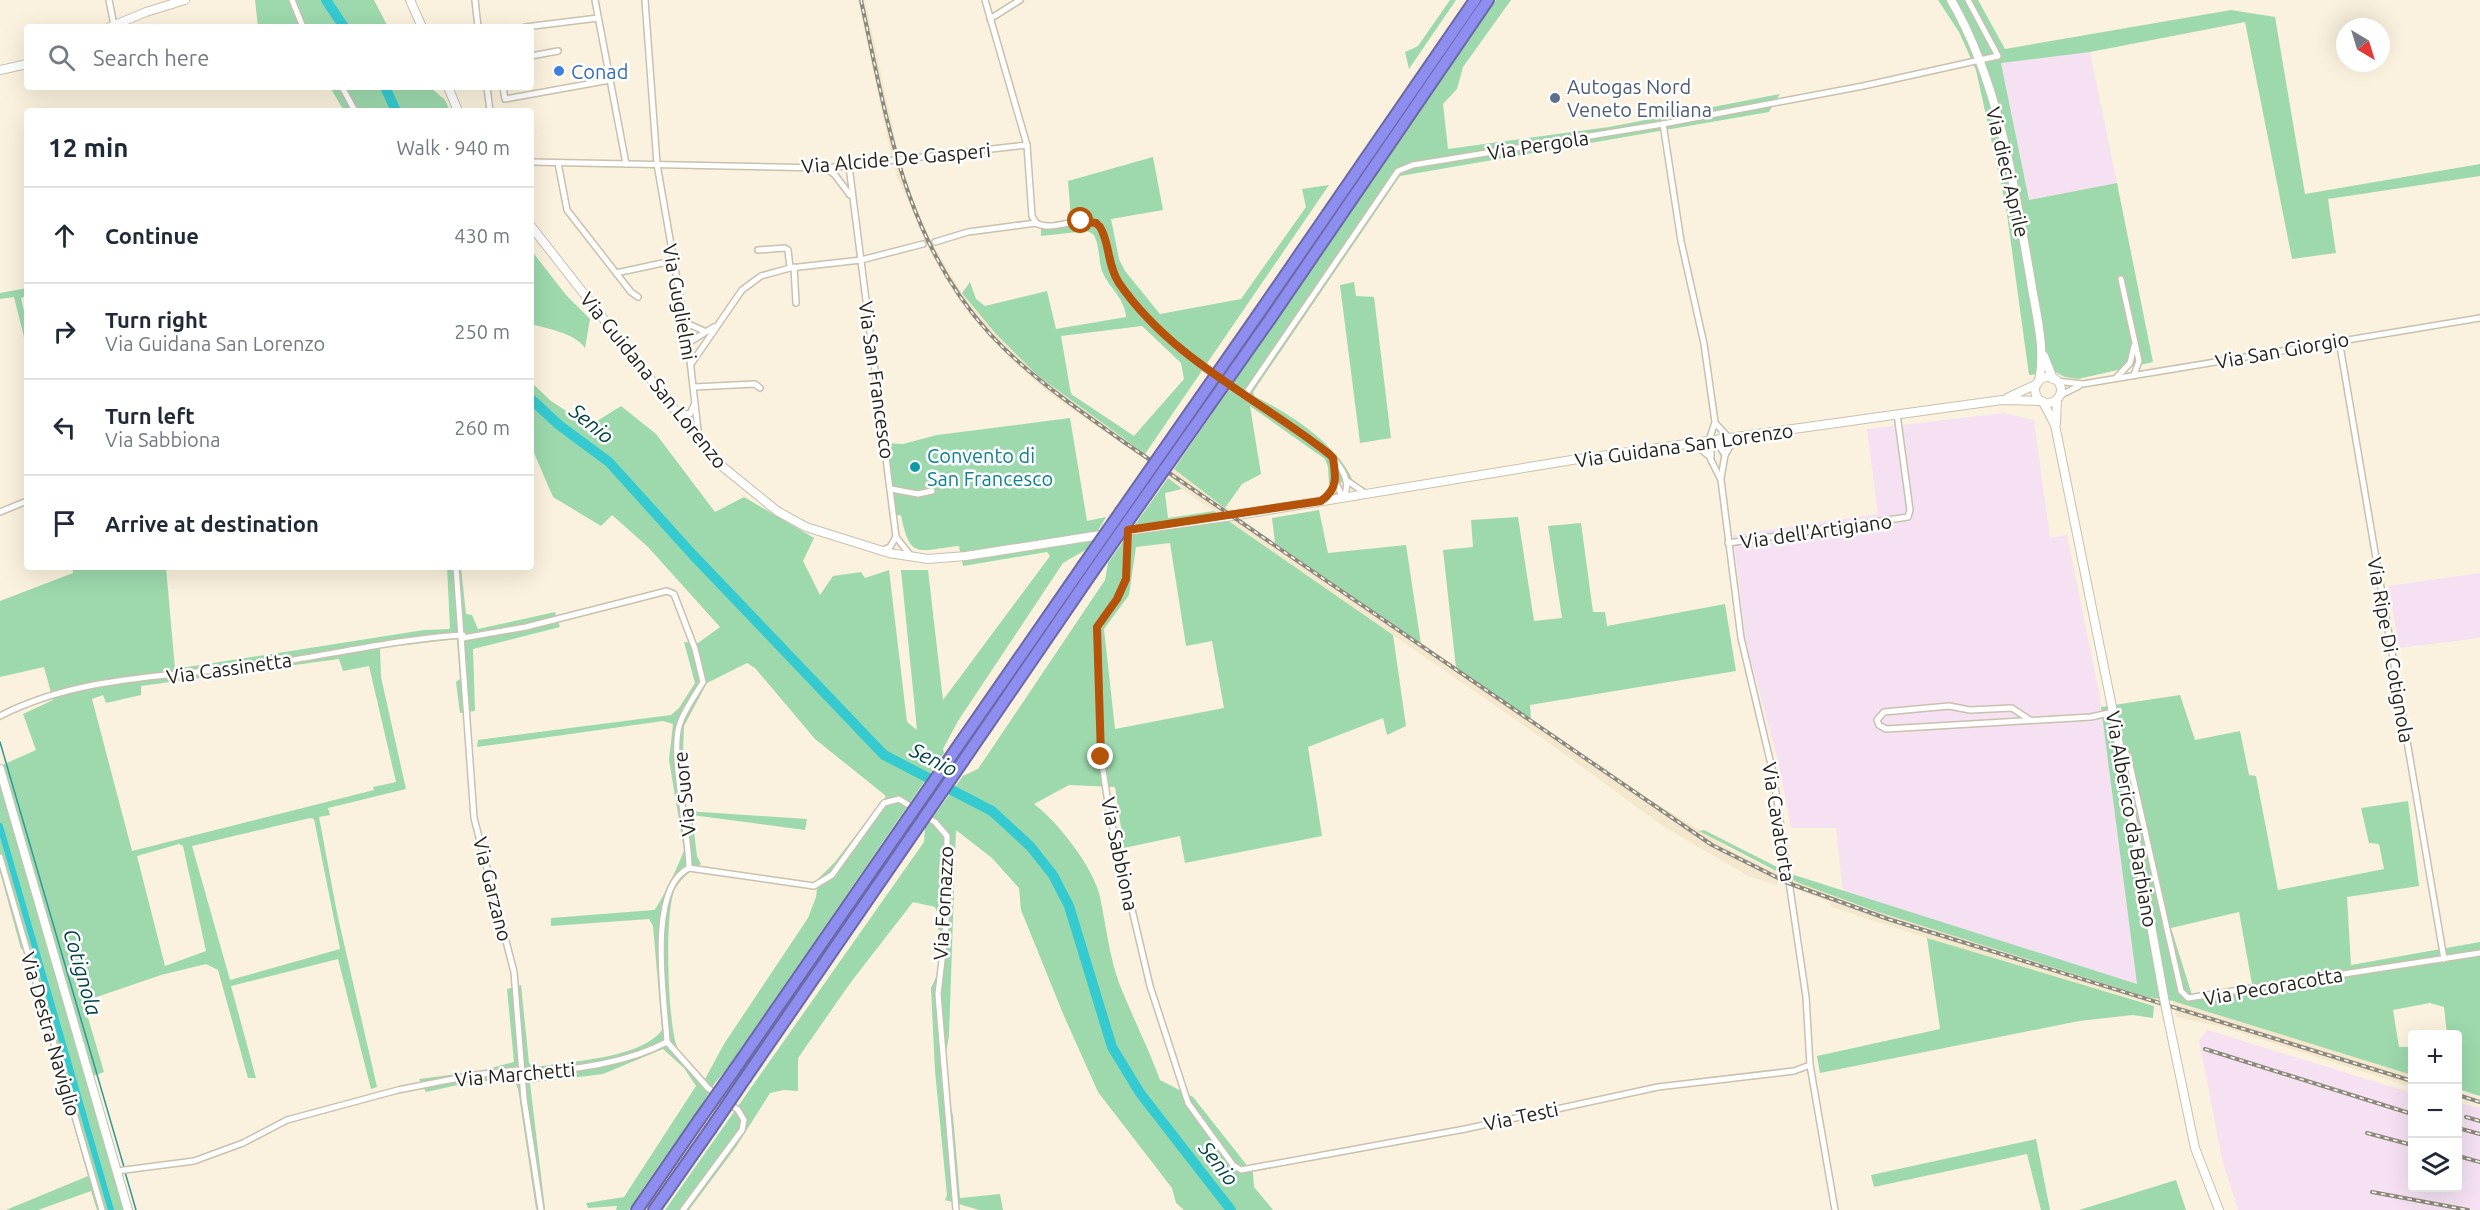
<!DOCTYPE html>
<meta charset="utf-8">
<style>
:root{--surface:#fff;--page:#f2f2f3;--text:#1f2937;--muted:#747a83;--line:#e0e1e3}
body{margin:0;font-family:Ubuntu,sans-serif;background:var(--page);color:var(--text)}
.controls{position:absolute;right:18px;bottom:18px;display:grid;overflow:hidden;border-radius:6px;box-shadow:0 6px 24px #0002}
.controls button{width:54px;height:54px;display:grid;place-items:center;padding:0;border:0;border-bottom:2px solid var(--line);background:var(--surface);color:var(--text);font:30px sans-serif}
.compass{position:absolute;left:2336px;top:18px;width:54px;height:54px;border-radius:50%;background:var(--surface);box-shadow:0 6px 24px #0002;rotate:142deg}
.stop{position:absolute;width:18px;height:18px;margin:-14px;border:4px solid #b45309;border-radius:50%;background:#fff}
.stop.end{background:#b45309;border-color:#fff;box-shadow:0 2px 6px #0008}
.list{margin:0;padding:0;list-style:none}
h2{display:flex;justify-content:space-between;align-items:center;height:78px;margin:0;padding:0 24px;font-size:26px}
h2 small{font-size:20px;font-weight:400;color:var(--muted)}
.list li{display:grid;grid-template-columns:39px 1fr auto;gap:18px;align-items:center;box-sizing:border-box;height:96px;padding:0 24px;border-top:2px solid var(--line)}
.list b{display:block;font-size:22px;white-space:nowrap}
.list p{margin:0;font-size:20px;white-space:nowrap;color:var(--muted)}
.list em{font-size:20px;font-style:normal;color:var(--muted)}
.icon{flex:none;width:33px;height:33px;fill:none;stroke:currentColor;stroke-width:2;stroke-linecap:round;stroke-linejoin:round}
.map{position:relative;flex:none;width:2480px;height:1210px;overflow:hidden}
.search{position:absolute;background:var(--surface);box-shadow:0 6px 24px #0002;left:24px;top:24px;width:510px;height:66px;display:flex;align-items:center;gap:15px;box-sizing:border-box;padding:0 21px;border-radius:6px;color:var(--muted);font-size:22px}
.panel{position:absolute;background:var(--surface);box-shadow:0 6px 24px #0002;left:24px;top:108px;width:510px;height:462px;border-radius:6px}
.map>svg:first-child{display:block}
.industrial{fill:#f5e1f2}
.built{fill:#f3e7cd}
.green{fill:#9dd9ad;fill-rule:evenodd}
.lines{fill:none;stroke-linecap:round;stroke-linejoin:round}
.stream{stroke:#30989a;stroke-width:1.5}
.canal{stroke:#35cad0;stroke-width:6}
.river{stroke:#35cad0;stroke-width:10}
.street-casing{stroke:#c9c1ae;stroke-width:8}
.secondary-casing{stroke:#c9c1ae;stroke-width:10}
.highway-casing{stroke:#6a69a6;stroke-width:14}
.street{stroke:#fff;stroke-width:5}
.secondary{stroke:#fff;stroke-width:8}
.highway{stroke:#8e8ef0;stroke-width:10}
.rail-casing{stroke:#8e887b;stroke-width:4}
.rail{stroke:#fff;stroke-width:1.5;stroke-dasharray:4.5;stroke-linecap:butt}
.secondary-bridge-casing{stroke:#c9c1ae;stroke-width:10;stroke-linecap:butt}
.highway-bridge-casing{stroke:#6a69a6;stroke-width:14;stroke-linecap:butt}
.secondary-bridge{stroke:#fff;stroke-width:8}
.highway-bridge{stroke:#8e8ef0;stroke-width:10}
.route{stroke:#b45309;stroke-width:8}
.shop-dot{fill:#3f7fe0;stroke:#fff;stroke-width:2}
.service-dot{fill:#5c6f8a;stroke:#fff;stroke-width:2}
.culture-dot{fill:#0f9aa8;stroke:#fff;stroke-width:2}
.labels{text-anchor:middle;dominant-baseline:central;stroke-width:5;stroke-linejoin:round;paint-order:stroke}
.shop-label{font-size:20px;fill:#366cbe;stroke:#fff;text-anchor:start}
.service-label{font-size:20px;fill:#4e5e75;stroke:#fff;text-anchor:start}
.street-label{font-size:20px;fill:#26231c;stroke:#fff}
.culture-label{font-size:20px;fill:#0d838f;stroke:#fff;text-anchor:start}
.water-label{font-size:21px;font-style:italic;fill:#004346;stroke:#fff}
</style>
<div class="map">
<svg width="2480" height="1210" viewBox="0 0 2480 1210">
<rect width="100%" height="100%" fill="#faf2de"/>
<g class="industrial">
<polygon points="2090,52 2117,183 2029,200 2001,63"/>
<polygon points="2004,413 2034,420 2050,538 2067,535 2100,697 2137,984 1843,892 1836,828 1791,828 1779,765 1746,642 1733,535 1878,514 1867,429"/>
<polygon points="2480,573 2480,638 2399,648 2389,586"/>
<polygon points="2207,1030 2412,1093 2412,1188 2458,1188 2458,1103 2480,1108 2480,1210 2238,1210 2223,1163 2199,1041"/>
</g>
<g class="built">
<polygon points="858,0 865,0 899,157 892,158"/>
<polygon points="900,164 912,201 927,235 962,293 1037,375 1150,458 1148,461 1054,397 1020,368 981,327 958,299 934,259 897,177 894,166"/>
<polygon points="1174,469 1262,534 1531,719 1622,782 1731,850 1799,883 1875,911 2147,997 2160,998 2161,1007 1927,938 1831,907 1829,902 1779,882 1776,885 1748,876 1663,826 1545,740 1182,489 1168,478"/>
<polygon points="2173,1001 2412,1075 2412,1087 2219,1026 2176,1017"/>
</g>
<g class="green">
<polygon points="255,0 374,0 388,27 258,27"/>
<polygon points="1450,0 1456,0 1409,69 1405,52 1418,46"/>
<path d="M 1496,0 L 1511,0 L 1463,67 L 1457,89 L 1443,104 L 1448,149 L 1609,127 L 1780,94 L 1769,112 L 1400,176 L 1253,392 L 1254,396 C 1289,413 1338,445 1353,481 L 1329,484 L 1328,467 L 1325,459 L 1250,406 L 1261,474 L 1242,484 L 1225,508 L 1174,469 Z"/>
<polygon points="1938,0 1978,0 2005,49 2231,10 2275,17 2305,194 2480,164 2480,176 2328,199 2336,253 2292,259 2245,22 2090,52 2001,63 2029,200 2117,183 2153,362 2078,379 2065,377 2055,372 2029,375 2006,207 1976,70 1959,32"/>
<polygon points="330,87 430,87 445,100 450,111 344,111"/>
<path d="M 1153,157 L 1163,210 L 1111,219 L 1119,259 L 1125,271 L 1160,314 L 1241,299 L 1306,207 L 1302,189 L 1329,185 L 1145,454 L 1037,375 L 996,334 L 962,293 L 970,282 L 976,299 L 985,306 L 1047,291 L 1056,329 L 1126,317 C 1125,298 1109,288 1102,271 C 1098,259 1100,244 1093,234 L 1087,231 L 1041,236 L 1041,224 L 1071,219 L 1068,181 ZM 1142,326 L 1181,363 L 1184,379 L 1134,436 L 1071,394 L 1061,336 Z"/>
<path d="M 531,250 L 566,295 L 590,319 L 585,348 C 575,333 548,329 531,324 Z"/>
<polygon points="1354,282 1356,296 1374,297 1391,438 1360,443 1340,285"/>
<polygon points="27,288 27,296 21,298 27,325 27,349 14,297 0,299 0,293"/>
<path d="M 531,382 L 551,401 L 589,426 L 621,406 L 656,434 L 715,512 L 744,497 L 814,538 L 803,561 L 820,595 L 833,576 L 861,572 L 865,578 L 889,570 L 907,722 L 917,730 L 901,570 L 928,570 L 943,700 L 1050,556 L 1047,552 L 963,566 L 959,546 C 918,550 910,561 901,515 L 894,516 L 886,443 L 903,444 L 937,435 L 1070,418 L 1087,521 L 1106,517 L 1087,549 L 1063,563 L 958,721 L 943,749 L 944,753 L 724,1073 C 711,1084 706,1101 695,1115 C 673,1146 650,1177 629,1210 L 616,1210 L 617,1206 L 588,1208 L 586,1203 L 624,1197 L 696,1086 L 684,1068 L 663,1049 L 603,1074 L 530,1083 L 545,1209 L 536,1209 L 518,1089 L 514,1079 L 471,1082 L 426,1092 L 419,1079 L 480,1071 L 514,1062 L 507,989 L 521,985 L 529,1063 L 535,1067 C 570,1061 640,1059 662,1030 L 653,926 L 649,919 L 551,926 L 551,918 L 654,910 C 659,907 682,858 684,850 L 669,760 L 673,724 L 663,721 L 477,747 L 478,740 L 671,715 L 679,708 L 695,683 L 684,642 L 698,643 L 720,627 L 648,547 L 612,515 L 601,526 L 553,497 L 531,446 ZM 747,663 L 755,668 L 815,739 L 886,796 L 835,862 L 818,879 L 816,897 L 808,918 L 724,1044 L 705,1079 C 697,1070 680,1056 676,1044 C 668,1018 664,913 675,889 C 681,878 691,871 701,864 L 697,856 L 692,815 L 805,830 L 807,819 L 687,811 L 682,782 L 684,726 L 707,683 Z"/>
<path d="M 1168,478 L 1182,489 L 1165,493 L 1168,518 L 1214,511 L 1393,635 L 1406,726 L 1387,735 L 1383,718 L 1308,747 L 1322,836 L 1185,863 L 1180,836 L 1124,848 L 1115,787 L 1069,785 L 1034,804 C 1058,822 1094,868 1100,897 C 1106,926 1109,954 1119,983 C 1132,1016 1148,1047 1160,1080 L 1193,1097 L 1253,1173 L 1254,1187 L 1273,1210 L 1184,1210 L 1176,1203 L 1172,1188 L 1098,1092 L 1064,1016 L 1021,910 L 1019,888 L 992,858 L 956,830 L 949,1036 L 941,1081 L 953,1115 L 960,1198 L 1000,1194 L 1003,1210 L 979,1210 L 945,1200 L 947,1195 L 935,1071 L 931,988 L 945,957 L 939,930 L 936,925 L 938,914 L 935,907 L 913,902 L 851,982 L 798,1058 L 798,1091 L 784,1090 L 770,1093 L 736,1147 L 689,1210 L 665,1210 L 924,842 L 925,828 L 963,776 L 978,769 L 1105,580 L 1108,563 ZM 1170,543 L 1186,646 L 1212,641 L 1224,708 L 1115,729 L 1104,629 L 1129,595 L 1136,547 Z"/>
<polygon points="1319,510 1328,553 1406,545 1421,644 1275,543 1272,518"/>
<polygon points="1518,517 1534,621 1562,618 1548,526 1581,523 1593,612 1605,612 1607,626 1725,604 1736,671 1530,705 1531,719 1456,668 1443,550 1473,547 1471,520"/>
<path d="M 72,567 L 166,567 L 175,669 L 424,630 L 450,629 L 447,567 L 461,567 L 466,614 L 472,615 L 478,629 L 555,612 L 560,627 L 473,649 L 475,711 L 460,713 L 456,682 L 460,679 L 457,639 L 380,648 L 381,677 L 406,789 L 328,808 L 330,815 L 319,817 L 337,913 L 377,1087 L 371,1089 L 338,959 L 231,986 L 256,1078 L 248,1078 L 218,970 L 206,964 L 161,975 L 88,1000 L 84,1004 L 104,1072 L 93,1076 L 132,1210 L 97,1210 L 91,1191 L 38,1210 L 6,1210 L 88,1176 L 44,1020 L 38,1012 L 39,976 L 30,946 L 21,949 L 0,872 L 0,766 L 36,750 L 23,714 L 53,700 L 44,667 L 0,677 L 0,601 L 73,573 ZM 339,659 L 343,671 L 369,666 L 396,782 L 373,787 L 374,790 L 132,851 L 92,699 L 103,695 L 106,703 L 141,695 L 141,686 ZM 310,818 L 314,819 L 340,949 L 230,980 L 192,846 ZM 179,844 L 183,846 L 206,951 L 165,966 L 137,856 Z"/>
<path d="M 2180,695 L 2195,740 L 2240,731 L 2249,775 L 2256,776 L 2278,890 L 2384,869 L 2379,844 L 2369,843 L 2361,808 L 2408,801 L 2419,886 L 2347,897 L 2351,965 L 2480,942 L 2480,1096 L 2458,1089 L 2458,1034 L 2447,1034 L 2444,1007 L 2430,1003 L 2393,1010 L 2399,1047 L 2412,1047 L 2412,1075 L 2173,1001 L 2147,997 L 1875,911 L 1799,883 L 1699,831 L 1704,830 L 1791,874 L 2137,984 L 2101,707 ZM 2239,912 L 2252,984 L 2192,995 L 2171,928 Z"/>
<polygon points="1927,938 2154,1006 2153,1018 2133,1015 2079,1021 1820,1073 1817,1056 1940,1029"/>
<polygon points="2036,1139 2050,1210 2041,1210 2027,1154 1874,1187 1871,1175"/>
<polygon points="2176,1180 2186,1210 2079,1210"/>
</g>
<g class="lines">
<g class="stream">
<polyline points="0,742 124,1167"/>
<polyline points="125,1172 136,1210"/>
</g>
<polyline class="canal" points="0,826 111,1210"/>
<g class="river">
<polyline points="326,0 344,27"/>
<polyline points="385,87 396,111"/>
<polyline points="531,399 559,425 609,462 693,555 884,755 992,811 1030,846 1053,875 1069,906 1112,1047 1140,1093 1231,1210"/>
</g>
<defs>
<g id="street">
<polyline points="109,0 114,25"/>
<polyline points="292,0 303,27"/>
<polyline points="475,0 478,27"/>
<polyline points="595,0 626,164"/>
<polyline points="645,0 657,164 688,343 699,439"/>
<polyline points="985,0 1027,145 1032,216 1036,223"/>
<polyline points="990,19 1020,0"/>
<polyline points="525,27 598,18"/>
<polyline points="531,56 558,51"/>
<polyline points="342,87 355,111"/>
<polyline points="487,87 490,111"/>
<polyline points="503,87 505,99 610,80"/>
<polyline points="1663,124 1681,241 1704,344 1715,422 1709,441"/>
<polyline points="531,162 826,168 1027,145"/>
<polyline points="558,163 567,210 631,292 638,297"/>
<polyline points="849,166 896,537 911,556"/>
<polyline points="826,168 835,175 850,195"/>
<path d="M 1036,223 C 1055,234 1081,211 1100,227 C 1111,244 1107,266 1119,283 C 1171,360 1258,399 1329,454 C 1341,466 1353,482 1343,498"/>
<polyline points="935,242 968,232 1036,223"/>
<polyline points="758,250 785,248 788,250 790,268"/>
<polyline points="794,267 796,303"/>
<polyline points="616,273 672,261"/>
<polyline points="2121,279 2139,361 2134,375"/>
<polyline points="684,322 704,331"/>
<polyline points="2339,340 2444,959"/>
<polyline points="688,343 714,327"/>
<polyline points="691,364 742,290 761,276 790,268 861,260 923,244"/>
<polyline points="2116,378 2130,363 2134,346"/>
<polyline points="2056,381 2083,384 2480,318"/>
<polyline points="694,387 755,384 760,388"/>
<polyline points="1245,395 1398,171 1413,165 1663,124 1863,86 1998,56 1968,0"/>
<polyline points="2059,396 2079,386"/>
<polyline points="677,413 690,414 694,405"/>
<polyline points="1716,424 1730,439"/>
<polyline points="1694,444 1709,456 1721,480 1741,638 1773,773 1806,997 1810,1065 1835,1210"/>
<polyline points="1711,457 1711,449 1716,441 1725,455"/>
<polyline points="1333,458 1336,483 1343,498"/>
<polyline points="1721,478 1725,455 1735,438"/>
<polyline points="1346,480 1365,493"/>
<polyline points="891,489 918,494 932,491"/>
<polyline points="1323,500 1333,491 1335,484"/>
<polyline points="0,512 27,501"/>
<polyline points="1128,530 1126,579 1117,599 1097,627 1101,757 1110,816 1150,986 1188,1103 1233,1165 1241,1170 1465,1129 1658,1087 1794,1071 1810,1065"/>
<polyline points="1728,543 1908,517 1910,510 1897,414"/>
<polyline points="883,550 890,547 896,537"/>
<polyline points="456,567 474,818 514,972 524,1099 541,1210"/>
<path d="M 463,638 L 526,627 L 667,591 L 674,594 L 695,649 L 703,682 C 695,695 685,709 680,723 C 669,754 689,830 689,868"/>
<path d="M 0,716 C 83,673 182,677 273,663 C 336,654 398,639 463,635"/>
<polyline points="2030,720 2012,708 1970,710 1949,706 1884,712 1877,720 1879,725 1886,729 2091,717 2113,712"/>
<polyline points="2121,748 2128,756 2181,991 2188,998 2480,953"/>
<polyline points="0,857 102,1210"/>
<polyline points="689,868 814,886 832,875 884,803 899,799 935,822 947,836 946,926 938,994 956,1210"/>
<polyline points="667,1042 708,1088 738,1110 744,1120 742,1130 683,1210"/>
<path d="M 667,1042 C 665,1002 646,888 689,868"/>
<path d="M 117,1171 L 194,1161 L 243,1143 L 287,1120 L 398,1090 L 474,1075 L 517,1070 L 523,1074 C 572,1069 623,1065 667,1042"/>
</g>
<g id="secondary">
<polyline points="410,0 422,27"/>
<path d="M 1951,0 C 1999,82 2015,189 2031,282 C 2036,314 2046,349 2039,381"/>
<polyline points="110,27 146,12 185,0"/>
<polyline points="0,70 27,64"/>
<polyline points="448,87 458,111"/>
<polyline points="531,226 677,413 723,467 777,511 806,527 889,553 928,559 966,556 1107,534"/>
<polyline points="2044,356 2053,379"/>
<circle cx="2048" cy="390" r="13"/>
<polyline points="2007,398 2037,384"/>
<polyline points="2043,402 2055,425 2113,712 2164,998"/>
<polyline points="2056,423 2057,399"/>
<polyline points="1119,532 1232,516 1572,460 1922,411 2002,400 2041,401"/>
<polyline points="0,769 128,1210"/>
<polyline points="2169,1023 2195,1148 2219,1210"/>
</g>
<g id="highway">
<polyline points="1260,312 1475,0"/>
<polyline points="1270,319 1488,0"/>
<polyline points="952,755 1083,566"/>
<polyline points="963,761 1093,571"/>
<polyline points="735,1069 907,820"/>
<polyline points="746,1077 919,825"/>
<polyline points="637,1210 699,1120"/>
<polyline points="654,1210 710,1130"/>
</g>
</defs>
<use href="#street" class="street-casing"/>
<use href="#secondary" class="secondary-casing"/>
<use href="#highway" class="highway-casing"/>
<use href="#street" class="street"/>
<use href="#secondary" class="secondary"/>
<use href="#highway" class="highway"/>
<defs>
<g id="rail">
<path d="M 861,0 C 887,120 904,240 990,334 C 1029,376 1075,407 1121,440 L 1712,845 L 1788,883 L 1888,919 L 2412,1081"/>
<polyline points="2205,1049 2412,1114"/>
<polyline points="2458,1095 2480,1102"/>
<polyline points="2466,1117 2480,1121"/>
<polyline points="2458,1128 2480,1134"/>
<polyline points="2367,1133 2412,1145"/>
<polyline points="2458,1156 2480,1162"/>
<polyline points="2372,1192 2468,1210"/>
</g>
</defs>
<use href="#rail" class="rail-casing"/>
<use href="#rail" class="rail"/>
<defs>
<polyline id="secondary-bridge" points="2164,998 2169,1023"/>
<g id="highway-bridge">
<polyline points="1083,566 1260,312"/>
<polyline points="1093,571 1270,319"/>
<polyline points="907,820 952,755"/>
<polyline points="919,825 963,761"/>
<polyline points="699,1120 735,1069"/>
<polyline points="710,1130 746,1077"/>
</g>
</defs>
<use href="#secondary-bridge" class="secondary-bridge-casing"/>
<use href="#highway-bridge" class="highway-bridge-casing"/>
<use href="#secondary-bridge" class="secondary-bridge"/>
<use href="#highway-bridge" class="highway-bridge"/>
</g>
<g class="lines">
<path class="route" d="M 1081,221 L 1096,223 L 1100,227 C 1110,243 1107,265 1119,283 C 1172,360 1258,398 1329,454 L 1333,458 C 1336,477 1338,489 1321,501 L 1128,530 L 1126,579 L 1117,599 L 1097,627 L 1101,757"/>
</g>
<circle class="shop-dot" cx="559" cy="71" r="6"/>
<circle class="service-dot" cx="1555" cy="98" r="6"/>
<circle class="culture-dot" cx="915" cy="467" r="6"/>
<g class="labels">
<g class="shop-label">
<text x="571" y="71">Conad</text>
</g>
<g class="service-label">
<text x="1567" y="86">Autogas Nord<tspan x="1567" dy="23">Veneto Emiliana</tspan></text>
</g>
<g class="street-label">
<text transform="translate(1538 145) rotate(-9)">Via Pergola</text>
<text transform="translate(896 158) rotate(-5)">Via Alcide De Gasperi</text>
<text transform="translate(2008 172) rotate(77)">Via dieci Aprile</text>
<text transform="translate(680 302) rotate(80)">Via Guglielmi</text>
<text transform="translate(2282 350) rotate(-10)">Via San Giorgio</text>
<text transform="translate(654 380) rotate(51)">Via Guidana San Lorenzo</text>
<text transform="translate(877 380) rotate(82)">Via San Francesco</text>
<text transform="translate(1684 445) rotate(-8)">Via Guidana San Lorenzo</text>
<text transform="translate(1816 531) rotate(-8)">Via dell'Artigiano</text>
<text transform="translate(2391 650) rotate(80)">Via Ripe Di Cotignola</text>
<text transform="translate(229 668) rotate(-8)">Via Cassinetta</text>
<text transform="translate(684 794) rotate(-96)">Via Suore</text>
<text transform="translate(2132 819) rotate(80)">Via Alberico da Barbiano</text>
<text transform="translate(1779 822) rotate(81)">Via Cavatorta</text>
<text transform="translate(1120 854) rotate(78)">Via Sabbiona</text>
<text transform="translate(493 889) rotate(76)">Via Garzano</text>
<text transform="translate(943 903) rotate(-87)">Via Fornazzo</text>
<text transform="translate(2273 986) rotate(-10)">Via Pecoracotta</text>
<text transform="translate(51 1034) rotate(74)">Via Destra Naviglio</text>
<text transform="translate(515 1074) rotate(-5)">Via Marchetti</text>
<text transform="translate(1521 1116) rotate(-12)">Via Testi</text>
</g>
<g class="culture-label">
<text x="927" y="455">Convento di<tspan x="927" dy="23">San Francesco</tspan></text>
</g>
<g class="water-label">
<text transform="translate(592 423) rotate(39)">Senio</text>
<text transform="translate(934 759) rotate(27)">Senio</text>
<text transform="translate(83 972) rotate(74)">Cotignola</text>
<text transform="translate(1219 1163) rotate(52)">Senio</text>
</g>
</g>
</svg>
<div class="controls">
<button>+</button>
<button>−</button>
<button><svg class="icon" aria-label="layers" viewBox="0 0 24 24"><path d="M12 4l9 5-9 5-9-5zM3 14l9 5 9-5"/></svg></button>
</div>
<svg class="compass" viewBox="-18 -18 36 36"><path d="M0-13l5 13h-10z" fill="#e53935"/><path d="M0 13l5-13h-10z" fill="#747a83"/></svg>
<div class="stop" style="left:1081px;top:221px"></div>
<div class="stop end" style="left:1101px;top:757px"></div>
<div class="search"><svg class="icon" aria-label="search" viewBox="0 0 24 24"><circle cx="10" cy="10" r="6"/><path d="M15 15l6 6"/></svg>Search here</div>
<section class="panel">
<h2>12 min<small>Walk · 940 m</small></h2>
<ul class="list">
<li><svg class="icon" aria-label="ahead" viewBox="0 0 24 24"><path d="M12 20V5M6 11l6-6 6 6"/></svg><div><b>Continue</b></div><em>430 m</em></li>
<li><svg class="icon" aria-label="right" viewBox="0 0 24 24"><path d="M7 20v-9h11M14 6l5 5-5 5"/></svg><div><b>Turn right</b><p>Via Guidana San Lorenzo</p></div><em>250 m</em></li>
<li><svg class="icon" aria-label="left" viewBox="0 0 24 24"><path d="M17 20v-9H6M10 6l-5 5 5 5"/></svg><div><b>Turn left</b><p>Via Sabbiona</p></div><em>260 m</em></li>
<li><svg class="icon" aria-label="arrive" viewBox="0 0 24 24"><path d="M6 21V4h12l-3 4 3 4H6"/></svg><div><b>Arrive at destination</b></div></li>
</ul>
</section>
</div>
